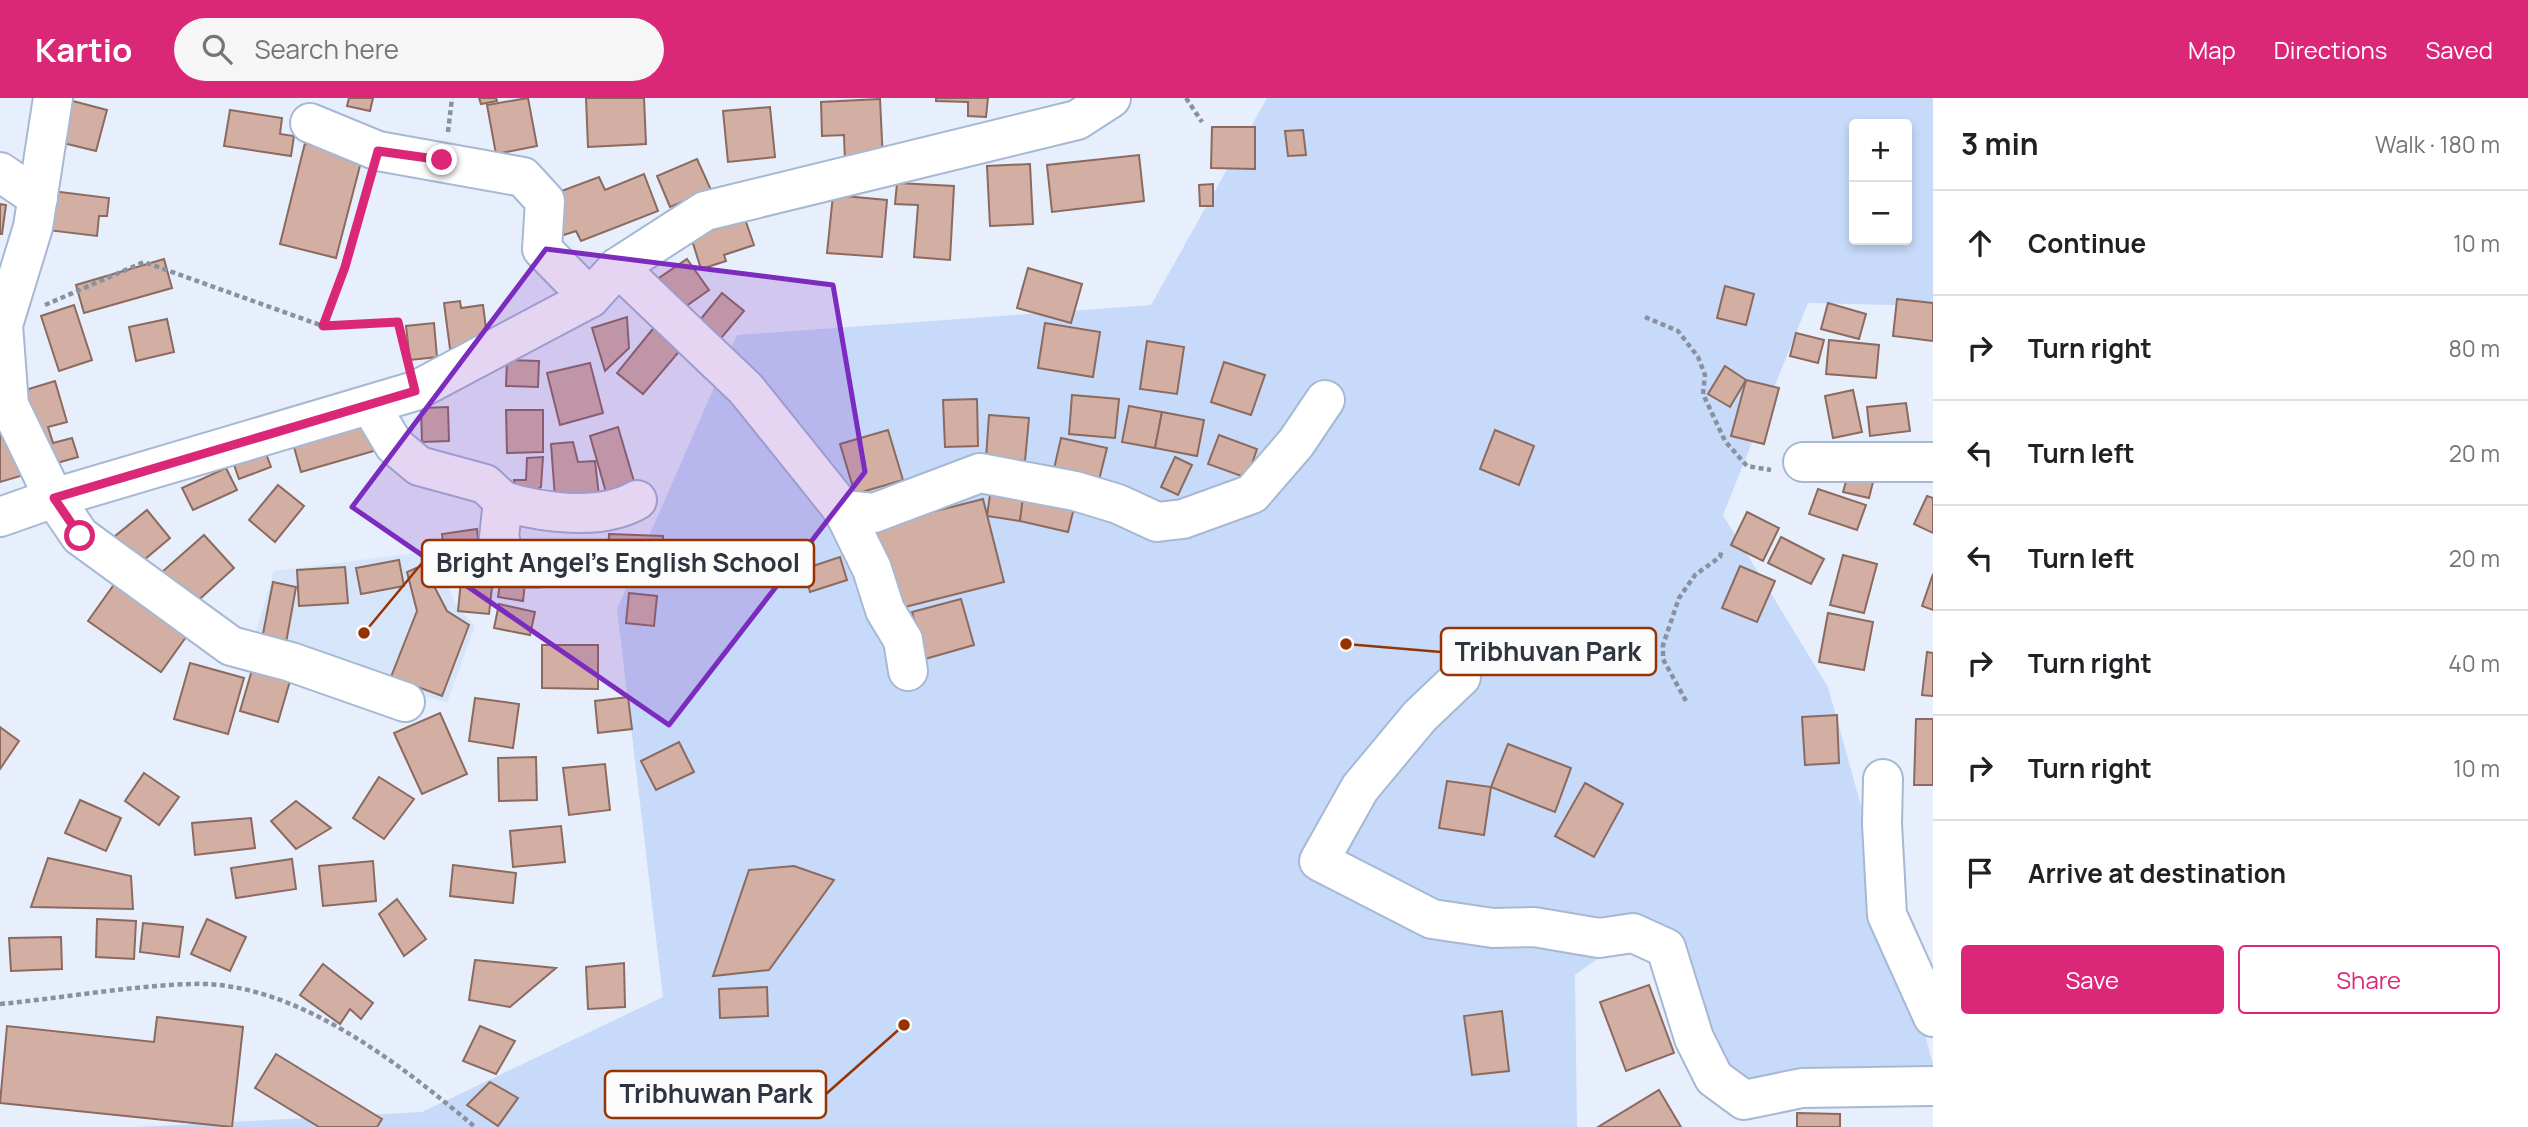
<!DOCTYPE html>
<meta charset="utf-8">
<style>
:root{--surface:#fff;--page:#f6f6f6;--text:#202124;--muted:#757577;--line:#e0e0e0;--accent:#db2777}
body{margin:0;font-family:Manrope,sans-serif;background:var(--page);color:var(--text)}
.controls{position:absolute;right:21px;top:21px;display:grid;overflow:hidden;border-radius:7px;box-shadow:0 4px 10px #0003}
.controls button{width:63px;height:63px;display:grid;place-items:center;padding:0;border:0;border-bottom:2px solid var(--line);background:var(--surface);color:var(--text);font:35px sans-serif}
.stop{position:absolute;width:21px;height:21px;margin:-16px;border:5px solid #db2777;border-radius:50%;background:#fff}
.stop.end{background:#db2777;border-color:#fff;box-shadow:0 2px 7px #0008}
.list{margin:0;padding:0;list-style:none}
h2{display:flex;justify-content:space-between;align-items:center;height:91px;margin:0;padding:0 28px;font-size:30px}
h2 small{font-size:23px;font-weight:400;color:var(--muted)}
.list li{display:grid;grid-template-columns:46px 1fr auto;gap:21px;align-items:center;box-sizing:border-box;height:105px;padding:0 28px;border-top:2px solid var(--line)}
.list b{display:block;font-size:26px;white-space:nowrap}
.list em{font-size:23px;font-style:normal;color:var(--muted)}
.actions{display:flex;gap:14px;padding:21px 28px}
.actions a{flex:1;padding:16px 0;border:2px solid var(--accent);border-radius:7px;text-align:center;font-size:24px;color:var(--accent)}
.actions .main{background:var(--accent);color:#fff}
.icon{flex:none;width:38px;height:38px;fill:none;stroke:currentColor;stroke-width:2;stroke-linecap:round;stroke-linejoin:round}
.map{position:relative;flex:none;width:1933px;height:1029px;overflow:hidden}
header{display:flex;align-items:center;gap:42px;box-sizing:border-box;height:98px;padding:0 35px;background:var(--accent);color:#fff}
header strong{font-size:33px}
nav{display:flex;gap:38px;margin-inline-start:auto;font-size:24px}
.search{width:490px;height:63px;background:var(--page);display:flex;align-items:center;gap:18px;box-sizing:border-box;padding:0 24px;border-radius:38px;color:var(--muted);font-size:26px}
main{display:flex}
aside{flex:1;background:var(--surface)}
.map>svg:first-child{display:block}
.built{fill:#d7e5fb}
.green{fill:#c7daf9;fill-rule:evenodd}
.building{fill:#d3afa3;stroke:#8b6a5f;stroke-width:2}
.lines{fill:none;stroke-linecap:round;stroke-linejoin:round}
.minor-casing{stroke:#a6b8d4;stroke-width:42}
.path{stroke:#8a919e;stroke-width:4.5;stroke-dasharray:5 3.5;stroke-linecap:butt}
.minor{stroke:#fff;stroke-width:38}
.route{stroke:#db2777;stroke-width:9}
.marked{fill:#7b2cbf;fill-opacity:0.2;stroke:#7b2cbf;stroke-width:5;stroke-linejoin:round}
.leader{fill:none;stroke:#973300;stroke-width:2.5}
.callout-dot{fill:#973300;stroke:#fcfcfc;stroke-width:2.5}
.callout{fill:#fcfcfc;stroke:#973300;stroke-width:2.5}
.callout-label{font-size:26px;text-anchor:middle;font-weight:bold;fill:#2e3541}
</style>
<header>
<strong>Kartio</strong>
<div class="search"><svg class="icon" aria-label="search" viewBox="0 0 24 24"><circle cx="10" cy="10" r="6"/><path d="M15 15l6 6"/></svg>Search here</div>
<nav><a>Map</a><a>Directions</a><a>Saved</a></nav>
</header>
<main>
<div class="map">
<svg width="1933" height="1029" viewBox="0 0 1933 1029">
<rect width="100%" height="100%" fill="#e8effc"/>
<polygon class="built" points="431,453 456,507 475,528 447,605 253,543 274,473"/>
<path class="green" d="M 1267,0 L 1933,0 L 1933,208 L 1808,205 L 1723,417 L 1828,589 L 1933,966 L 1933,988 L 1744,1002 L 1633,835 L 1575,877 L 1577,1029 L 137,1029 L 422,1014 L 663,899 L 617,511 L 737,237 L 1151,207 ZM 1854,26 L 1907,26 L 1907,142 L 1854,142 Z"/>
<g class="building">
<polygon points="349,0 373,0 370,13 347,8"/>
<polygon points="479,0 496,0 497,3 481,6"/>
<polygon points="528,0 537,48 496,56 487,7"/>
<polygon points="586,0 644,0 646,46 588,49"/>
<polygon points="936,0 988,0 986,19 968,18 968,4 936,3"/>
<polygon points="880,1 883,63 845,64 844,37 822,38 821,4"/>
<polygon points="69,2 107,12 96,53 59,44"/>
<polygon points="770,9 775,59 728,64 723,13"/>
<polygon points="230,12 282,20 280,36 294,38 291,58 224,48"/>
<polygon points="1212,29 1255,29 1255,71 1211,70"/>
<polygon points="1303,32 1306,57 1288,58 1285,33"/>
<polygon points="305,45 362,60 336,160 280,146"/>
<polygon points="1139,57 1144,103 1052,114 1047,67"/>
<polygon points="697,61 711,92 670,109 657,78"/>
<polygon points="1030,66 1033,126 990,128 987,68"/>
<polygon points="644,76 658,113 581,143 576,133 564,137 548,98 599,79 605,92"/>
<polygon points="897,85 954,88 950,162 914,159 918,107 895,106"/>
<polygon points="1213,86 1213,108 1200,108 1199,87"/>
<polygon points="52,93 109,100 107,118 99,118 97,138 47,132"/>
<polygon points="833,97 887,102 882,159 827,155"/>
<polygon points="0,106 6,107 2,136 0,136"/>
<polygon points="745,121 754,147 724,157 726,163 701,171 691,139"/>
<polygon points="164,161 172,190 84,215 76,187"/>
<polygon points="687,161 709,192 672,218 650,186"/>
<polygon points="1028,170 1082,186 1071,225 1017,210"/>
<polygon points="1725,188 1754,196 1746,227 1717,220"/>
<polygon points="722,195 744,213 716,246 695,228"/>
<polygon points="1897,201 1933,205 1933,243 1893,238"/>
<polygon points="460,203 461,210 483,207 488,246 450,251 444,205"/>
<polygon points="1828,205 1866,216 1859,241 1821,231"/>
<polygon points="74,207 92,262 59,273 41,218"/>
<polygon points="627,219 629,250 605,273 592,230"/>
<polygon points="167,221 174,254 136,263 129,229"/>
<polygon points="434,225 437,259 410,262 406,228"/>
<polygon points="1045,225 1100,234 1093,279 1038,270"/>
<polygon points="656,227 683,249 643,296 617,275"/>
<polygon points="1796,235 1824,242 1818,265 1790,258"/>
<polygon points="1829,242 1879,247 1876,280 1826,276"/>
<polygon points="1147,243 1184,249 1177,296 1140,291"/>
<polygon points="507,262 539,263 538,289 506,288"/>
<polygon points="1224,264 1265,277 1251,317 1211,304"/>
<polygon points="590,265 603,315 560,327 547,275"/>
<polygon points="1725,268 1746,282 1730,309 1708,296"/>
<polygon points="1746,282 1779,290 1764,346 1731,338"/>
<polygon points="55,283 67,324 48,329 53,345 72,340 78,359 43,369 19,294"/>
<polygon points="1853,292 1862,334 1833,340 1825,298"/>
<polygon points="1072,297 1119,301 1115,340 1069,336"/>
<polygon points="977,301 978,348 945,349 943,302"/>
<polygon points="1906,305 1910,333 1870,338 1867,309"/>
<polygon points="1129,308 1162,314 1155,350 1122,344"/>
<polygon points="448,309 449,343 422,344 421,310"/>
<polygon points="506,312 543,312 543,354 507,355"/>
<polygon points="1162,314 1204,322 1197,358 1155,350"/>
<polygon points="989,317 1029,320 1025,363 986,360"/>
<polygon points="368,320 377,352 301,374 292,342"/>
<polygon points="618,329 636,390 607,398 590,338"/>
<polygon points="0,331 24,377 0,384"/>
<polygon points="888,332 903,382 855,396 840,346"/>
<polygon points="1495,332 1534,348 1519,387 1480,371"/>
<polygon points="1219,337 1257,351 1247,380 1208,366"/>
<polygon points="1061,340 1107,350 1099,382 1054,371"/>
<polygon points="573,344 578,364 595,363 599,398 555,400 551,346"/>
<polygon points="265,353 271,369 239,381 233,364"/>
<polygon points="543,359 541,389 531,396 515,394 514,382 526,382 527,360"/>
<polygon points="1175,359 1192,367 1178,397 1161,389"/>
<polygon points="226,370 237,392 193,412 182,390"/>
<polygon points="1849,373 1874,380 1869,400 1843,394"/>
<polygon points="992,383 1025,388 1020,423 987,418"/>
<polygon points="278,387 304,408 275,444 249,422"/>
<polygon points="1024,391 1076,402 1068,434 1020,423"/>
<polygon points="1818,391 1866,407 1857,432 1809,416"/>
<polygon points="1927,398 1933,400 1933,435 1914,426"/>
<polygon points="983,401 1004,484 893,512 873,429"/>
<polygon points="147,412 170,440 138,467 114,439"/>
<polygon points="1747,414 1779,430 1763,463 1731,447"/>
<polygon points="477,431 482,473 447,477 442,436"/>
<polygon points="609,436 663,438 662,488 607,485"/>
<polygon points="204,437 234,470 192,508 162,474"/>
<polygon points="1781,439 1824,461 1811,486 1768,465"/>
<polygon points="1843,457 1877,466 1864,515 1830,507"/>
<polygon points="840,459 847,482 810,494 804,471"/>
<polygon points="399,462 404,488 361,496 356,470"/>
<polygon points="423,467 447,513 469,527 442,598 391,579 417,513 407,474"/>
<polygon points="1740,468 1775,483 1757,524 1722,510"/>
<polygon points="345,469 348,505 299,508 297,472"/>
<polygon points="502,471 526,476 523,503 498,499"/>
<polygon points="1933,476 1933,512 1922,508"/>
<polygon points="118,481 191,532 161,574 88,523"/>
<polygon points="461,483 492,489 489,516 458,513"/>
<polygon points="273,484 296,489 286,545 262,541"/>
<polygon points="629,495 657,498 654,528 626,525"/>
<polygon points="961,501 974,547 925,561 912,514"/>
<polygon points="499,506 535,514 530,537 494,530"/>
<polygon points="1828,515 1873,524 1864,572 1819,564"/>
<polygon points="542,547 598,547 598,591 542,590"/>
<polygon points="1927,554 1933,555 1933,598 1922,597"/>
<polygon points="190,565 244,580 228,636 174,621"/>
<polygon points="254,565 292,576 278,624 240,613"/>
<polygon points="628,599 632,631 598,635 595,603"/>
<polygon points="475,600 519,606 513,650 469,643"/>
<polygon points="440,615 467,676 422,696 394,635"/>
<polygon points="1837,617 1839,665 1805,667 1802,619"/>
<polygon points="1916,621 1933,621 1933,687 1914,687"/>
<polygon points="0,629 19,643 0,671"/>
<polygon points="679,644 694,674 656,692 641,663"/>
<polygon points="1508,646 1571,670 1555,714 1491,689"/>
<polygon points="536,659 537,702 499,703 498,660"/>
<polygon points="605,666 610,712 569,717 563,670"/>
<polygon points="144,675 179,699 159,727 125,703"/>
<polygon points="379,679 414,701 384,741 353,720"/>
<polygon points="1447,683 1491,689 1484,737 1439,730"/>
<polygon points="1585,685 1623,706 1594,759 1555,738"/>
<polygon points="80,702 121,720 106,753 65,735"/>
<polygon points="296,703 331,730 296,751 271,723"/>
<polygon points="251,720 255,750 195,757 192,725"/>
<polygon points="561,728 565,764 513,769 510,733"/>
<polygon points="48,760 131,778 133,811 31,809"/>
<polygon points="292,761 296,791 236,800 231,770"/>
<polygon points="373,763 376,803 323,808 319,768"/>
<polygon points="453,767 516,775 513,805 450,798"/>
<polygon points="794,768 834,782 769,872 713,878 749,772"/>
<polygon points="397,801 426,841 404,858 379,816"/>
<polygon points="97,821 136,823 134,861 96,859"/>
<polygon points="207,821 246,839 230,873 191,856"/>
<polygon points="143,825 183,829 179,859 140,854"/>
<polygon points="61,839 62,871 11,873 9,840"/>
<polygon points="475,862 556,870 510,909 469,902"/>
<polygon points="624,865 625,909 588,911 586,869"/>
<polygon points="323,866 373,905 361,921 350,911 340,926 300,897"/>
<polygon points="1649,887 1674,955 1626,973 1600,904"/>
<polygon points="767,889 768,918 720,920 719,891"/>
<polygon points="1502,913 1509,973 1472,977 1464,918"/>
<polygon points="157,919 243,929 232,1029 0,1005 7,928 154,944"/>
<polygon points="480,928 515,943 496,976 463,963"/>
<polygon points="276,956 382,1021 377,1029 319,1029 255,990"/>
<polygon points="490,984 518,1000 498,1028 467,1007"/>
<polygon points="1659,992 1681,1029 1598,1029"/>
<polygon points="1797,1015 1840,1016 1840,1029 1797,1029"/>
</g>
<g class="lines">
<defs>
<g id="minor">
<polyline points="53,0 33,129 3,227 9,307 54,400 80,438 231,548 291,564 405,604"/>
<polyline points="310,25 378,53 523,79 545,103 542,151 590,200"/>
<polyline points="0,74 38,100"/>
<polyline points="618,169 746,291 843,412 874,415 980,375 1075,393 1118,406 1157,424 1183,421 1252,396 1296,345 1325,302"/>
<polyline points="370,307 394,347 419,368 485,386 503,403 499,439 508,469 537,470"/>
<polyline points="1803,364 1933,364"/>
<path d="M 503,403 C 542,415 601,423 637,402"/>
<polyline points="843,412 872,471 885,512 903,542 908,573"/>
<polyline points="0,419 54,400 415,293 590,200 618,169 705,113 1077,22 1111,0"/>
<polyline points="1461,579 1420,618 1360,690 1319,763 1432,821 1493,830 1534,829 1599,840 1633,835 1666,850 1694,940 1714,980 1744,1002 1802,990 1933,988"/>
<polyline points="1883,681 1882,726 1887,817 1933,919"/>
</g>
</defs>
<use href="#minor" class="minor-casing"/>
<g class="path">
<polyline points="1186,0 1202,24"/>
<polyline points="448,34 452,0"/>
<polyline points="45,207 144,164 323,228 398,224 407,261"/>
<polyline points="1645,219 1678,233 1698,259 1705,277 1703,296 1725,343 1747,368 1771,372"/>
<polyline points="323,228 345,169 369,86"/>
<polyline points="1686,603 1663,561 1663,547 1679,500 1695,477 1720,459 1722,451"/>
<path d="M 0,906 C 63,900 128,888 191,886 C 294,882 400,966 475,1029"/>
</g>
<use href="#minor" class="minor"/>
</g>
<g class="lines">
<polyline class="route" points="80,438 54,400 415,293 398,224 323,228 345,169 378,53 442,62"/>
</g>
<path class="marked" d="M 546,151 L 833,187 L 865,374 L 669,627 L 352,409 Z"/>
<path class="leader" d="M364 535L422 465M1346 546L1441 554M904 927L826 996"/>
<g class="callout-dot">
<circle cx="364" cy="535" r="7"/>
<circle cx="1346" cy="546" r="7"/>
<circle cx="904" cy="927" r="7"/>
</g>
<g class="callout">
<rect x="422" y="442" width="392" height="47" rx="7"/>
<rect x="1441" y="530" width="215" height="47" rx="7"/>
<rect x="605" y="973" width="221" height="47" rx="7"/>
</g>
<g class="callout-label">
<text x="618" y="474">Bright Angel's English School</text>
<text x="1548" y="563">Tribhuvan Park</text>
<text x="716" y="1005">Tribhuwan Park</text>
</g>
</svg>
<div class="controls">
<button>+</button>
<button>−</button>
</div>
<div class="stop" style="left:80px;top:438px"></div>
<div class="stop end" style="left:442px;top:62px"></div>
</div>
<aside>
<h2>3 min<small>Walk · 180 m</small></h2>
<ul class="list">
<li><svg class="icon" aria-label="ahead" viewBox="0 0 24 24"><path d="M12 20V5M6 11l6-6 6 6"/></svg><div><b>Continue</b></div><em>10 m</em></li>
<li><svg class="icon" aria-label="right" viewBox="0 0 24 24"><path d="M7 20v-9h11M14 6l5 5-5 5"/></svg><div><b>Turn right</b></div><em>80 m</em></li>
<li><svg class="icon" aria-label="left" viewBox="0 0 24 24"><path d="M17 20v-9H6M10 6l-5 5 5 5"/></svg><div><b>Turn left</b></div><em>20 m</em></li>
<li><svg class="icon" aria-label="left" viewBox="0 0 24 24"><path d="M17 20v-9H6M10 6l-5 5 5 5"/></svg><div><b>Turn left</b></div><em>20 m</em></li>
<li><svg class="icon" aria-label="right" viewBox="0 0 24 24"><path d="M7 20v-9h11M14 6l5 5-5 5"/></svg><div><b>Turn right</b></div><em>40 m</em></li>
<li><svg class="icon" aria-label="right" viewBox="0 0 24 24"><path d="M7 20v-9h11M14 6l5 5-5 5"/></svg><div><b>Turn right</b></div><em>10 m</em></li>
<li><svg class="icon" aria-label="arrive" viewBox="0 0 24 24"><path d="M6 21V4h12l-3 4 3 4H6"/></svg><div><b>Arrive at destination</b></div></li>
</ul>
<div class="actions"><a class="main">Save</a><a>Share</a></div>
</aside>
</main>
